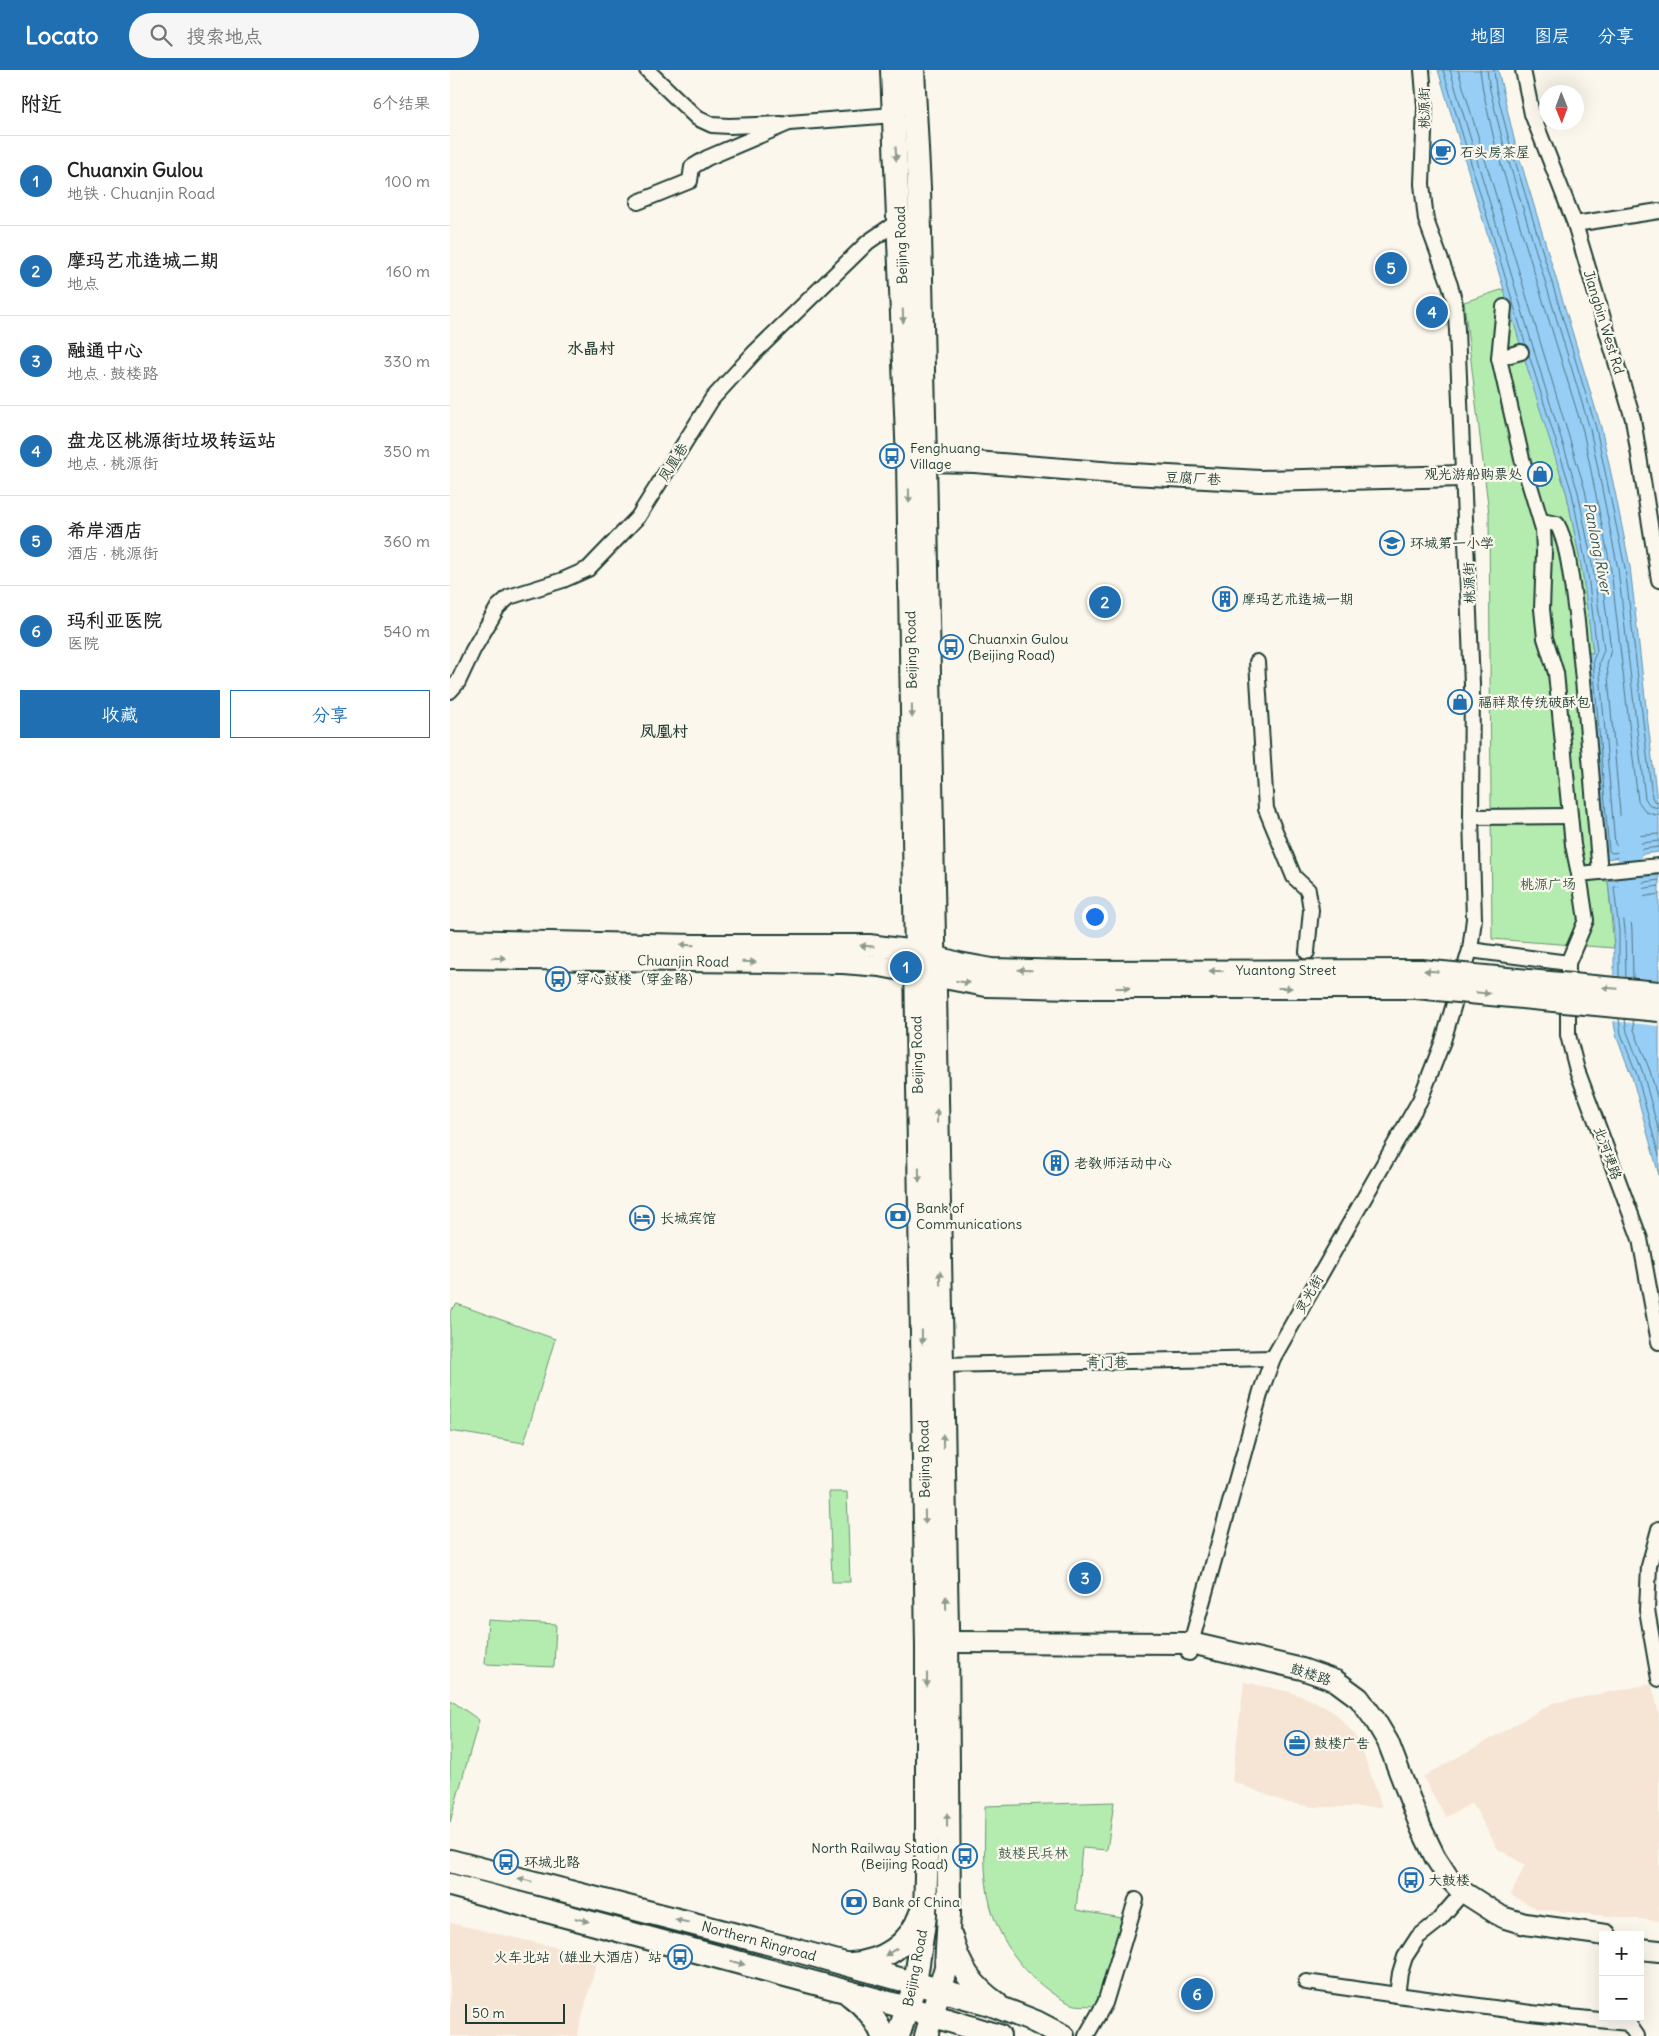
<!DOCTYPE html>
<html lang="zh">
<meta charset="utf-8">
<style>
:root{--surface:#fff;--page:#f6f6f6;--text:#222;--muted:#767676;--line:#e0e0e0;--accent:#1f6fb2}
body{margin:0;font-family:Delius,"LXGW WenKai TC",sans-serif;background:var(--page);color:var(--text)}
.controls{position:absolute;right:15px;bottom:15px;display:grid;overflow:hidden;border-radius:0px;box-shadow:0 5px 20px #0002}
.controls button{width:45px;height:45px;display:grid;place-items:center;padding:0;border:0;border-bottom:1px solid var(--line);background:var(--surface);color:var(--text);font:25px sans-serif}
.compass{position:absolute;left:1089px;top:15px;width:45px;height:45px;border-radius:50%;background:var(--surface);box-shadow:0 5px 20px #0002;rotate:179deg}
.scale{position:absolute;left:15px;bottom:12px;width:100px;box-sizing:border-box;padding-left:5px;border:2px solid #1f3d34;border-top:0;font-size:14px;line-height:18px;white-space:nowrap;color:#1f3d34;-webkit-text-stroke:4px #fbf7ec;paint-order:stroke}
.you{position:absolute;left:644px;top:846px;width:18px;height:18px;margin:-12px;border:4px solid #fff;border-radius:50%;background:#1a73e8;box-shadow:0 0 0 8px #1a73e833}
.badge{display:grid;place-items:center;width:32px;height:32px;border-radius:50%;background:var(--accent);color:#fff;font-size:16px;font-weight:700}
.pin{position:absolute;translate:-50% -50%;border:2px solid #fff;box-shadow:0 1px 5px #0006}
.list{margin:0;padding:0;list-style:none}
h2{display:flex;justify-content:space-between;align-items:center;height:65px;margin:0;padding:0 20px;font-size:21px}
h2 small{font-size:16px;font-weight:400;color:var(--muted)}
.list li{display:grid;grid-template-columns:32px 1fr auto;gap:15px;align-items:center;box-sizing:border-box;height:90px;padding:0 20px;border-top:1px solid var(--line)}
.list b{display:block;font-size:19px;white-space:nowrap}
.list p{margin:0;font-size:16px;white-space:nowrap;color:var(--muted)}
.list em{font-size:16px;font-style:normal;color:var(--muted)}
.actions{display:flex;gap:10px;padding:15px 20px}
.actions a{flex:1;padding:11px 0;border:1px solid var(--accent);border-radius:0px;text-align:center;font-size:18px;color:var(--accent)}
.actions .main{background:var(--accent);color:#fff}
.icon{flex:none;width:28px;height:28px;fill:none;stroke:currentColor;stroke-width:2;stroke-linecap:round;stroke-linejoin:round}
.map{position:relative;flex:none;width:1209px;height:1966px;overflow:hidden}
header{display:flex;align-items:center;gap:30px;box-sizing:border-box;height:70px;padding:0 25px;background:var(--accent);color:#fff}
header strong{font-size:24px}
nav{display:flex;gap:28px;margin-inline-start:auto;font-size:18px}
.search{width:350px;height:45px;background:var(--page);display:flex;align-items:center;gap:12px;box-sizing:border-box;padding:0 18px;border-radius:28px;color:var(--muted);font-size:19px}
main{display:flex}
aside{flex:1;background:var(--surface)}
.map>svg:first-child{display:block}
.built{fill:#f6e4d4}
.green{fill:#b4ecb0;stroke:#6a9472}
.water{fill:#97cef6;stroke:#6794a8}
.pier{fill:#fbf7ec}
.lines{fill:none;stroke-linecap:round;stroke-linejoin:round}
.shore{stroke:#4f7782;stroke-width:1}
.river{stroke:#97cef6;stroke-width:24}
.street-casing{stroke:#1f3d34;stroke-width:18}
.secondary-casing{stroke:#1f3d34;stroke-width:24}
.primary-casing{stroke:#1f3d34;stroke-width:26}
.street{stroke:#fbf7ec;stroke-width:14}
.secondary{stroke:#fbf7ec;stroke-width:20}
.primary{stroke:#fbf7ec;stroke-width:22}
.secondary-bridge-casing{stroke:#1f3d34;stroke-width:24;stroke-linecap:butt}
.secondary-bridge{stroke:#fbf7ec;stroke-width:20}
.oneway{fill:#8d9a90}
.labels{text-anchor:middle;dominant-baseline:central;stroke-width:4.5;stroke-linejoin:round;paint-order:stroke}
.street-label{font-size:14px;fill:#1f3d34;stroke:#fbf7ec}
.poi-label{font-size:14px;fill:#1f3d34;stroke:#fbf7ec;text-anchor:start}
.park-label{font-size:14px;fill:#3d604d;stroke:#fbf7ec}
.water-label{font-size:15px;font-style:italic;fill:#375a5b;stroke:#fbf7ec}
.quarter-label{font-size:16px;font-weight:bold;fill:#1f3d34;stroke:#fbf7ec}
</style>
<header>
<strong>Locato</strong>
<div class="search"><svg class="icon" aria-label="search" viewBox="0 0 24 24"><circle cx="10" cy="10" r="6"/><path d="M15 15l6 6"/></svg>搜索地点</div>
<nav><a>地图</a><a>图层</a><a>分享</a></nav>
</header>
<main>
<aside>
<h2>附近<small>6个结果</small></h2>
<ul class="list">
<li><span class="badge">1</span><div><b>Chuanxin Gulou</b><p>地铁 · Chuanjin Road</p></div><em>100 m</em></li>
<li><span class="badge">2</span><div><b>摩玛艺术造城二期</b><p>地点</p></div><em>160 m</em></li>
<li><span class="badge">3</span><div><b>融通中心</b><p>地点 · 鼓楼路</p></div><em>330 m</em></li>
<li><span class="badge">4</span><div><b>盘龙区桃源街垃圾转运站</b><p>地点 · 桃源街</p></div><em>350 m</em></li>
<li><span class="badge">5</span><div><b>希岸酒店</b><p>酒店 · 桃源街</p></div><em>360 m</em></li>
<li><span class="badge">6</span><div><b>玛利亚医院</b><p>医院</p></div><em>540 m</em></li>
</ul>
<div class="actions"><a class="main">收藏</a><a>分享</a></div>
</aside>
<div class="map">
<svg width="1209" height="1966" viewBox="0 0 1209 1966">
<rect width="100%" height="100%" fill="#fbf7ec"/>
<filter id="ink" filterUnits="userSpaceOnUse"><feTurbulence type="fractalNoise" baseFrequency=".02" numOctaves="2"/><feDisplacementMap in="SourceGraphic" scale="10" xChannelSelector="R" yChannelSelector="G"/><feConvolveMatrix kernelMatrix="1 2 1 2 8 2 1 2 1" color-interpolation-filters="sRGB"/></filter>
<g filter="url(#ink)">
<g class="built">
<polygon points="794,1612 840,1622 864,1631 885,1643 904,1664 913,1683 932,1737 863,1737 835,1732 782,1711"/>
<polygon points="1202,1614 1209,1645 1209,1851 1088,1839 1061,1825 1075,1795 1048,1779 1022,1733 996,1747 973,1707 1103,1633"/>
<polygon points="0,1853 148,1887 127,1966 0,1966"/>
</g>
<g class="green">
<polygon points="1054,219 1117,425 1133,506 1143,583 1138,583 1152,789 1154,811 1158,811 1164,878 1042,869 1039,443 1014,232"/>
<polygon points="7,1234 105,1269 74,1373 0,1361 0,1241"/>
<polygon points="379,1422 397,1422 400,1512 382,1512"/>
<polygon points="38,1550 106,1554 104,1597 35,1594"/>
<polygon points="2,1631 29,1650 0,1752 0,1635"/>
<path d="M 664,1732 L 657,1780 L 632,1778 L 626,1840 L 672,1848 L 649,1936 C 640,1935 627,1937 619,1933 C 582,1915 552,1877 541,1838 C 532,1805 535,1769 535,1736 Z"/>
</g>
<g class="water">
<polygon points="988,0 1048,0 1065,73 1151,357 1165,422 1180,497 1209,749 1209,782 1155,789 1137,583 1143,583 1133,506 1117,425 1084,320"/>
<polygon points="1209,805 1209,1105 1182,1007 1166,965 1164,953 1164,862 1158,811"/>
</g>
<polygon class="pier" points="1162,905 1209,910 1209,956 1162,951"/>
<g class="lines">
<g class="shore">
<polyline points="993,0 1076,276"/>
<polyline points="1000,0 1095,317 1128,422 1144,504 1154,580 1149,593 1165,774 1167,776 1209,771"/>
<polyline points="1008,0 1135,420 1151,503 1161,579 1157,595 1172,766 1174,767 1209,764"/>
<polyline points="1030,0 1033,21 1046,78 1133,361 1161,500 1188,731 1196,742 1209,746"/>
<polyline points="1037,0 1040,20 1054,76 1140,359 1168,499 1195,728 1200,736 1209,738"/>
<polyline points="1044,0 1046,19 1060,74 1146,358 1175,498 1202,727 1204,731 1209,732"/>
<polyline points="1079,285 1122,423 1138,505 1147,581 1143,590 1159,781 1162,783 1209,777"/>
<polyline points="1169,907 1169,861 1164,817 1209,810"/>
<polyline points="1176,908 1175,861 1171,822 1209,816"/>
<polyline points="1183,908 1182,861 1179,829 1209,824"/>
<polyline points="1169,949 1171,964 1187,1005 1209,1086"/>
<polyline points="1175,949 1177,962 1193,1003 1209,1062"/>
<polyline points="1183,950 1184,960 1200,1001 1209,1034"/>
</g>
<polyline class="river" points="1178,755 1182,841"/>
<defs>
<g id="street">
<polyline points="197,0 247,48 262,55 279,56 331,54"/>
<polyline points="1073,0 1082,44 1125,154 1183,349 1209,510"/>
<polyline points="188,132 240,111 242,97 257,88 339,53 444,45"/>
<polyline points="1125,154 1209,141"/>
<polyline points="1054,237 1049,288 1072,389 1093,459 1094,482 1092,539 1095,568 1106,603 1123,775 1129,804"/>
<polyline points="1049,288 1071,282"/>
<path d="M 1091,451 L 1107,454 C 1119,475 1122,519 1126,543 C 1136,629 1142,716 1150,802"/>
<polyline points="807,592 816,739 844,807 858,820 861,840 857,882"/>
<polyline points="0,621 8,612 23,580 48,537 59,527 113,510 138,499 188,447 262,329 304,283 418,172 450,150"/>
<polyline points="1021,747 1120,746"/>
<polyline points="1020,880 1118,893 1136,850 1129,804 1209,796"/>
<polyline points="1118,893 1118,965 1127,1000 1190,1169 1209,1272"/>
<polyline points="492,1295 823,1288"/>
<polyline points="1209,1459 1199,1496 1197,1540 1209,1609"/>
<polyline points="739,1583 741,1573 811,1321 823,1288 970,1030 993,971 1020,880 1024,849 1021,747 1022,614 1007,260 1005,234 1000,215 976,150 972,114 975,37 972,0"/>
<polyline points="1007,1829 987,1852 968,1867 955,1887 950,1903 947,1925 1081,1943 1178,1953 1187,1966"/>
<polyline points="856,1912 947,1925"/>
<polyline points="636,1966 655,1933 686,1830"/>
</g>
<g id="secondary">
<polyline points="475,391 525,392 664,403 810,411 1013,406"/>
<polyline points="0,870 245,875 419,875 465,881 509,893 542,899 624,901"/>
<polyline points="0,888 393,893 430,896 536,916 624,918"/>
<polyline points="497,1572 741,1573 852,1599 886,1611 909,1628 925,1650 938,1672 971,1758 985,1787 998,1807 1010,1820 1052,1847 1075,1854 1156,1865"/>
<polyline points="1190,1879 1209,1881"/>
</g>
<g id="primary">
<polyline points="442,0 458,391 477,1577 477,1766 475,1846 465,1914 448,1966"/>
<polyline points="463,0 469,118 475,391 497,1559 499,1844 496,1897 476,1966"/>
<polyline points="0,1791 348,1881 540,1934 586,1952 613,1966"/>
<polyline points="0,1815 458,1938 549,1966"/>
<path d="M 502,1869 C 508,1896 524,1918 546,1933"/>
<path d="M 401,1894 C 433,1892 460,1875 471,1843"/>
<path d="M 400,1925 C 415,1936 426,1948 433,1966"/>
</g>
</defs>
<use href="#street" class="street-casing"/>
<use href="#secondary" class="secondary-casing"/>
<use href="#primary" class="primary-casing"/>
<use href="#street" class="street"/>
<use href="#secondary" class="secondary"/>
<use href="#primary" class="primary"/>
<defs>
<g id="secondary-bridge">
<polyline points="624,901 971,900 1209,922"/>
<polyline points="624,918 966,918 1209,941"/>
</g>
</defs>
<use href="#secondary-bridge" class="secondary-bridge-casing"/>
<use href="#secondary-bridge" class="secondary-bridge"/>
</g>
<defs><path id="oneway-solid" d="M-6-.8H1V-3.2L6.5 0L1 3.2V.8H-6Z" transform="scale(1.25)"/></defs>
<g class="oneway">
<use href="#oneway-solid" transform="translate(446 84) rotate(87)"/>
<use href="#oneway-solid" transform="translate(453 246) rotate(88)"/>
<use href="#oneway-solid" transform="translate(459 426) rotate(89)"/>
<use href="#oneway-solid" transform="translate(462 641) rotate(89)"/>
<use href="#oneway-solid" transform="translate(237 875) rotate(-179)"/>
<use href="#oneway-solid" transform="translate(417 876) rotate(-177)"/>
<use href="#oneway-solid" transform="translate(49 888) rotate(1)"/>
<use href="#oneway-solid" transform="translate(299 892) rotate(1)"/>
<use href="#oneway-solid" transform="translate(575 900) rotate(-178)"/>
<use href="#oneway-solid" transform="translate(766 901) rotate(180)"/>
<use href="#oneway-solid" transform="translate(981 901) rotate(-176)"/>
<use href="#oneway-solid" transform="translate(513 912) rotate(9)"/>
<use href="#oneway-solid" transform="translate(673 918)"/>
<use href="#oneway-solid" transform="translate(835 918)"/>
<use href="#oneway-solid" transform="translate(1160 918) rotate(-175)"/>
<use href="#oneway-solid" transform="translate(1033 923) rotate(6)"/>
<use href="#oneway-solid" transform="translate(487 1046) rotate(-91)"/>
<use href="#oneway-solid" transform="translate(469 1105) rotate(89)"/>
<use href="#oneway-solid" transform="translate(490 1208) rotate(-91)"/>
<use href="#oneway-solid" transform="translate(472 1267) rotate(89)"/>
<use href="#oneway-solid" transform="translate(493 1371) rotate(-91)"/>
<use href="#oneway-solid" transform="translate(475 1447) rotate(89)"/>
<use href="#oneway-solid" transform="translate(496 1533) rotate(-91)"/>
<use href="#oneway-solid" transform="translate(477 1610) rotate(90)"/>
<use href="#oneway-solid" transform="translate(497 1750) rotate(-90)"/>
<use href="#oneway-solid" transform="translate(75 1810) rotate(-166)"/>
<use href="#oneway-solid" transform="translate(132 1850) rotate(15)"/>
<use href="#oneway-solid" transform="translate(232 1851) rotate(-166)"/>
<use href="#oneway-solid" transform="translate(441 1882) rotate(148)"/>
<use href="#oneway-solid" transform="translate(288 1893) rotate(15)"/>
</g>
</g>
<defs>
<symbol id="cafe-ring" viewBox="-11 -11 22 22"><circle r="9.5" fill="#fbf7ec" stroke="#1f6fb2" stroke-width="1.5"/><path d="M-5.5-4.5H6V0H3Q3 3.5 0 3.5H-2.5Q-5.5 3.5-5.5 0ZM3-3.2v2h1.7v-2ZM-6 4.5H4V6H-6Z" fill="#1f6fb2"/></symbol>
<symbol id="bus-ring" viewBox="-11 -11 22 22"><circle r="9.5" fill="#fbf7ec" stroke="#1f6fb2" stroke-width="1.5"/><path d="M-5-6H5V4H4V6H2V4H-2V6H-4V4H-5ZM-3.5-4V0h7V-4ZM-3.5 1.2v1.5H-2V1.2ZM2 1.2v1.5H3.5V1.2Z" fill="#1f6fb2"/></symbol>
<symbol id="shop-ring" viewBox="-11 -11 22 22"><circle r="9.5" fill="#fbf7ec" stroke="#1f6fb2" stroke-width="1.5"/><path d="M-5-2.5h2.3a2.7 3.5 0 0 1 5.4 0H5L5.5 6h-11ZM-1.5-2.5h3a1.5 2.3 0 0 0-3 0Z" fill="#1f6fb2"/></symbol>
<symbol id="school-ring" viewBox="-11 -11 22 22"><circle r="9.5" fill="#fbf7ec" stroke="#1f6fb2" stroke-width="1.5"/><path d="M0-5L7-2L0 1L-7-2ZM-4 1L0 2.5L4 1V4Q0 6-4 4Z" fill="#1f6fb2"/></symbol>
<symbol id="building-ring" viewBox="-11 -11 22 22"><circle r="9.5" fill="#fbf7ec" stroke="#1f6fb2" stroke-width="1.5"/><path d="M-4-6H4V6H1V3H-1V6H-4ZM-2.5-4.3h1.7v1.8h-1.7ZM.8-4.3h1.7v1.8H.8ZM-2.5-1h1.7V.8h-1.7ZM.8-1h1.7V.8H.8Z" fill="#1f6fb2"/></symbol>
<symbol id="bank-ring" viewBox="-11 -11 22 22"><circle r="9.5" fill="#fbf7ec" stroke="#1f6fb2" stroke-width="1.5"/><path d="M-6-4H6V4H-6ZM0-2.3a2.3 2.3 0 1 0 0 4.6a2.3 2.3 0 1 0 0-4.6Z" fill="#1f6fb2"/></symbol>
<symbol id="hotel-ring" viewBox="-11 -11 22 22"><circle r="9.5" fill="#fbf7ec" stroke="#1f6fb2" stroke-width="1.5"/><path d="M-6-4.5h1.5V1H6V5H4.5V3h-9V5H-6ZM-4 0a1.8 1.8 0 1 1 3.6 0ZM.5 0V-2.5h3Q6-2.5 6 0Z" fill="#1f6fb2"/></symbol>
<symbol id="office-ring" viewBox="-11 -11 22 22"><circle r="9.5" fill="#fbf7ec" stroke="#1f6fb2" stroke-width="1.5"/><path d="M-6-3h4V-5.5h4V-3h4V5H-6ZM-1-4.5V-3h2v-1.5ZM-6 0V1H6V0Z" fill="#1f6fb2"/></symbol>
</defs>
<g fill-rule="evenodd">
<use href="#cafe-ring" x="979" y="68" width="28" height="28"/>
<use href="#bus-ring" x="428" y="372" width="28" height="28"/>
<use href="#shop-ring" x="1076" y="390" width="28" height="28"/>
<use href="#school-ring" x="928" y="459" width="28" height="28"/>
<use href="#building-ring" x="761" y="515" width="28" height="28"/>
<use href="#bus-ring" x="487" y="563" width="28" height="28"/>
<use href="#shop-ring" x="996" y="618" width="28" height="28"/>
<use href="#bus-ring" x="94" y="895" width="28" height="28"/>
<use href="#building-ring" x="592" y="1079" width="28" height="28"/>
<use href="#bank-ring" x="434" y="1132" width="28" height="28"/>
<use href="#hotel-ring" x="178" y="1134" width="28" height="28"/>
<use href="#office-ring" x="833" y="1659" width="28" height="28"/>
<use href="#bus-ring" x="501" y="1772" width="28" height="28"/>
<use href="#bus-ring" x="42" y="1778" width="28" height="28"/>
<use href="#bus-ring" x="947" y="1796" width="28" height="28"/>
<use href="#bank-ring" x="390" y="1818" width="28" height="28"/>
<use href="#bus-ring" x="216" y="1873" width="28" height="28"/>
</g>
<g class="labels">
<g class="street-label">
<text transform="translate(974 38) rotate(-91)">桃源街</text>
<text transform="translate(451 175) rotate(-92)">Beijing Road</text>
<text transform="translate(1154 252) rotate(73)">Jiangbin West Rd</text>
<text transform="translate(223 392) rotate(-58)">凤凰巷</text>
<text transform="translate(743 408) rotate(3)">豆腐厂巷</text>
<text transform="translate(1019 513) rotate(-92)">桃源街</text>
<text transform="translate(461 580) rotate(-91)">Beijing Road</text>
<text transform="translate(233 891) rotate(1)">Chuanjin Road</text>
<text x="836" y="900">Yuantong Street</text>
<text transform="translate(467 985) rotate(-91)">Beijing Road</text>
<text transform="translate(1158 1083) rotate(70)">北河埂路</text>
<text transform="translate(859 1224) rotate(-60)">灵光街</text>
<text transform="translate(657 1292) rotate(-1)">青门巷</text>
<text transform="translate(474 1389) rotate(-91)">Beijing Road</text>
<text transform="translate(861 1604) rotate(18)">鼓楼路</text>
<text transform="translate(309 1871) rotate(15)">Northern Ringroad</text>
<text transform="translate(465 1898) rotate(-79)">Beijing Road</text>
</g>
<g class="poi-label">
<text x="1010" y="82">石头房茶屋</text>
<text x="460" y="378">Fenghuang<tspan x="460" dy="16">Village</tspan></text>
<text x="1072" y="404" text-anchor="end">观光游船购票处</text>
<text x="960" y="473">环城第一小学</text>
<text x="792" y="529">摩玛艺术造城一期</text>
<text x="518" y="569">Chuanxin Gulou<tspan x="518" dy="16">(Beijing Road)</tspan></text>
<text x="1028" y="632">福祥聚传统破酥包</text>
<text x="126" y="909">穿心鼓楼（穿金路）</text>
<text x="624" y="1093">老教师活动中心</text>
<text x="466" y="1138">Bank of<tspan x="466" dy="16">Communications</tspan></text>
<text x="210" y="1148">长城宾馆</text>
<text x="864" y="1673">鼓楼广告</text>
<text x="498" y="1778" text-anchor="end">North Railway Station<tspan x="498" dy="16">(Beijing Road)</tspan></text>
<text x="74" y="1792">环城北路</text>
<text x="978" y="1810">大鼓楼</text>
<text x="422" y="1832">Bank of China</text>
<text x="212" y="1887" text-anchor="end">火车北站（雄业大酒店）站</text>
</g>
<g class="park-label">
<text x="1098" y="814">桃源广场</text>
<text x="583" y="1783">鼓楼民兵林</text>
</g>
<g class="water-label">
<text transform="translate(1148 478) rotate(79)">Panlong River</text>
</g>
<g class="quarter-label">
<text x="141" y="278">水晶村</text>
<text x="214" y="661">凤凰村</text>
</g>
</g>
</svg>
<div class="controls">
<button>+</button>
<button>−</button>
</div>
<svg class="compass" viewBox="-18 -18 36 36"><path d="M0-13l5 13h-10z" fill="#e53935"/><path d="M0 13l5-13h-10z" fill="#767676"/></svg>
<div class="scale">50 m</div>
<div class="you"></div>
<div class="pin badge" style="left:456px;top:897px">1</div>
<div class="pin badge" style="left:655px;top:532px">2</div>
<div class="pin badge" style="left:635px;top:1508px">3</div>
<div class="pin badge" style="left:982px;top:242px">4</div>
<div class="pin badge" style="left:941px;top:198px">5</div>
<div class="pin badge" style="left:747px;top:1924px">6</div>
</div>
</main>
